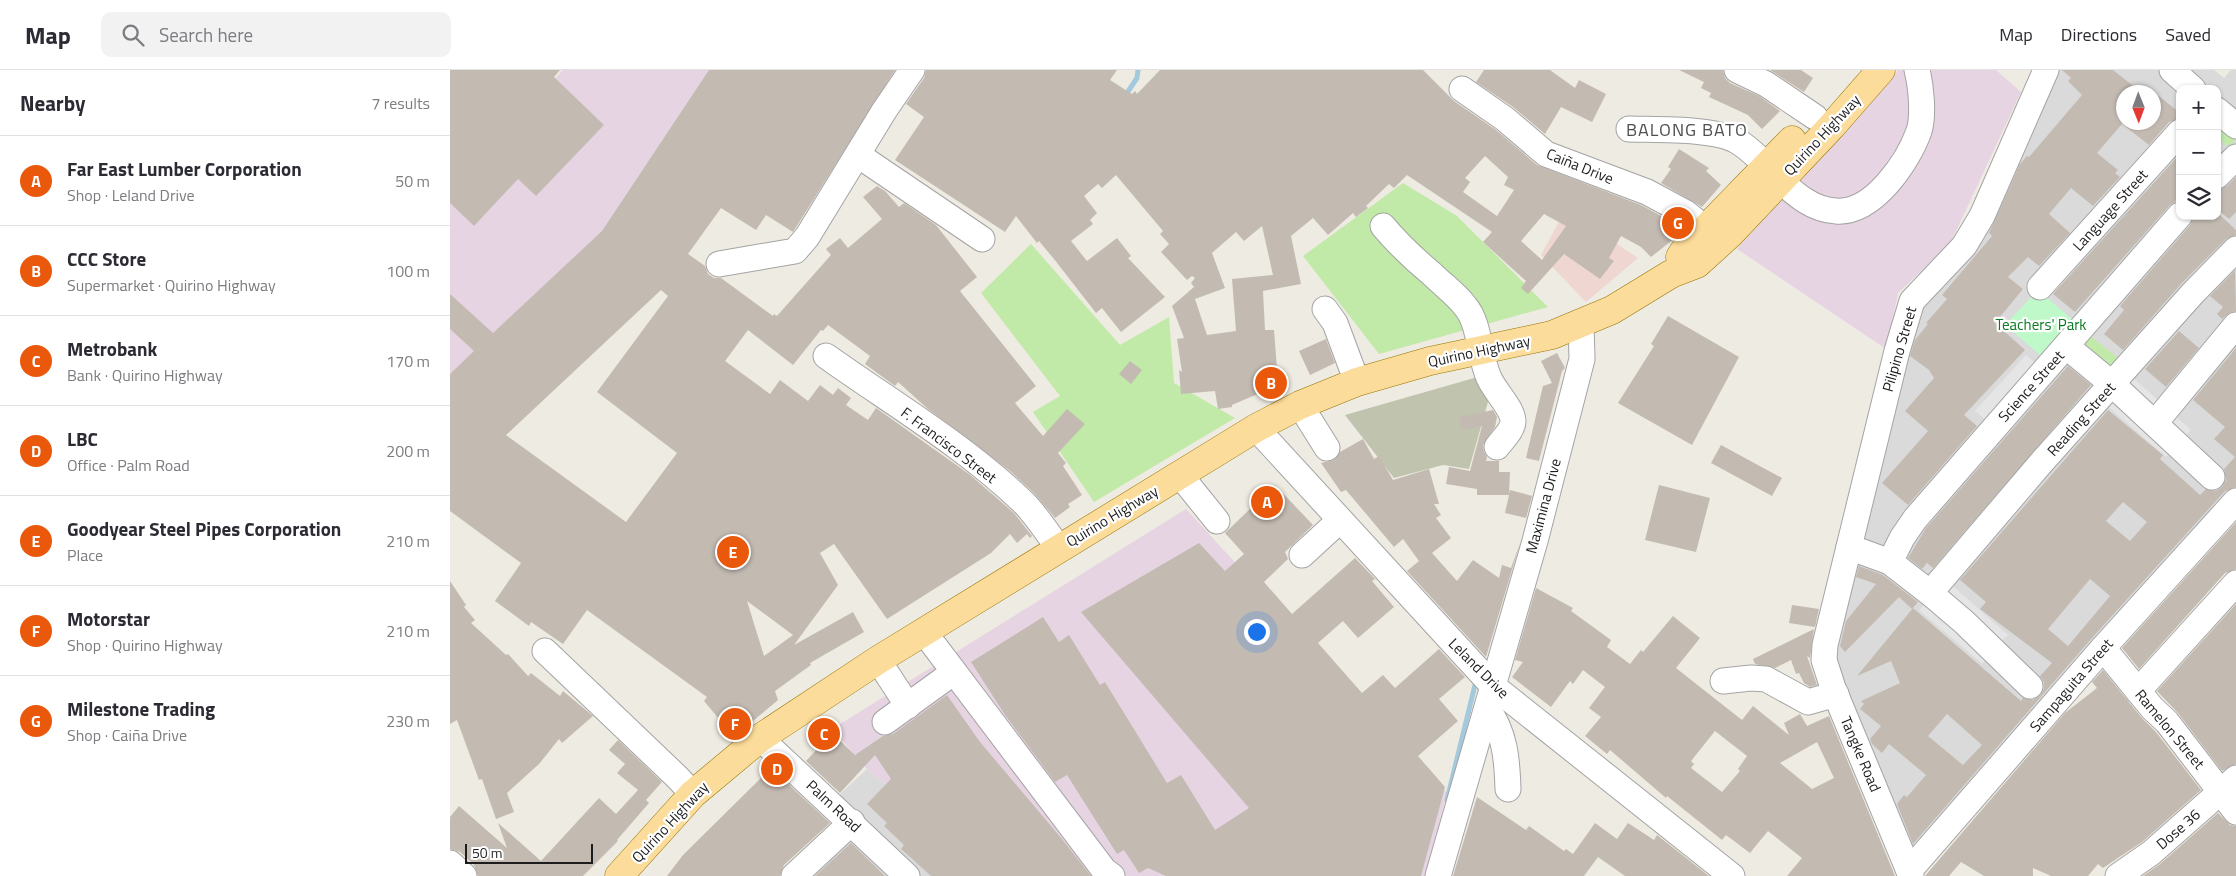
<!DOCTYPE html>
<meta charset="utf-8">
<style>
:root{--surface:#fff;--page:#f2f2f3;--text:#2b2b33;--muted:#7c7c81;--line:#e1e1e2;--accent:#ea580c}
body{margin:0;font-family:"Titillium Web",sans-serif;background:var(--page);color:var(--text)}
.controls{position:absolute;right:15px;top:15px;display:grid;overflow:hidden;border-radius:10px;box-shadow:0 1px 4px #0004}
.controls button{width:45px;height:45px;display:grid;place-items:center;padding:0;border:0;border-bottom:1px solid var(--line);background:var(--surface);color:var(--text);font:25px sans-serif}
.compass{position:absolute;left:1666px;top:15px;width:45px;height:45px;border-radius:50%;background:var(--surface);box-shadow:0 1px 4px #0004;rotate:179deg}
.scale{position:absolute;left:15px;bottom:12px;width:128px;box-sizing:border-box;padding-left:5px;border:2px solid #1d1d1d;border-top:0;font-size:14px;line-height:18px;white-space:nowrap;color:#1d1d1d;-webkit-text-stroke:4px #fff;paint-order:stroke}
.you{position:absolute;left:806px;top:561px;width:18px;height:18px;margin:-12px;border:4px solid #fff;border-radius:50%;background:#1a73e8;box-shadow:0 0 0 8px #1a73e833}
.badge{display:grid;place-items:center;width:32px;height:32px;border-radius:50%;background:var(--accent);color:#fff;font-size:16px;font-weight:700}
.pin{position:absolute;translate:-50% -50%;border:2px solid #fff;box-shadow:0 1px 5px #0006}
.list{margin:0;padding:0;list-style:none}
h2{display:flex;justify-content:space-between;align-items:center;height:65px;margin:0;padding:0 20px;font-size:21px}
h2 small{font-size:16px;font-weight:400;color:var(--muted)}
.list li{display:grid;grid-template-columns:32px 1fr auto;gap:15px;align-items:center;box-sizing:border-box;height:90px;padding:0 20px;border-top:1px solid var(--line)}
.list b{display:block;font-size:19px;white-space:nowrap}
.list p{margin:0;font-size:16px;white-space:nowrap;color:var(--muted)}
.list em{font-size:16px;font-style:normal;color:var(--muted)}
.icon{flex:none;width:28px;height:28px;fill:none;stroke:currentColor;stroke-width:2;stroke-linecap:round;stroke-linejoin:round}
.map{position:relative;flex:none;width:1786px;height:806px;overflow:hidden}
header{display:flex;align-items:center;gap:30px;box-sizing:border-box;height:70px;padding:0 25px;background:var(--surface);border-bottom:1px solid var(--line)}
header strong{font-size:24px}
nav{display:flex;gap:28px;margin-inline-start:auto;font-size:18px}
.search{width:350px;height:45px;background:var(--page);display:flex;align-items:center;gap:12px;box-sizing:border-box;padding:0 18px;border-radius:10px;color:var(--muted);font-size:19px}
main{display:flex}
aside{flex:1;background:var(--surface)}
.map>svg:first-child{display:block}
.residential{fill:#dbdada;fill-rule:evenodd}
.commercial{fill:#efd6d1}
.industrial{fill:#e7d4e2}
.construction{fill:#c0c3ae}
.grass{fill:#c1e9a8}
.park{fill:#bff9c9}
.parking{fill:#e5e5e5}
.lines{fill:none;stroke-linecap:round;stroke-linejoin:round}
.stream{stroke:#a2c9dc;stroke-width:5}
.building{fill:#c3bbb2;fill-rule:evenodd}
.minor-casing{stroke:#a4a4a4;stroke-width:27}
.major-casing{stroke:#967400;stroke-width:29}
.minor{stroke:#fff;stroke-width:25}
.major{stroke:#fcdc9a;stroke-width:28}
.labels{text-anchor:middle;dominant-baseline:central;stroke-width:4.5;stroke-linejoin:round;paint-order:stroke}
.street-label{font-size:15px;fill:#1d1d1d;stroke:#fff}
.park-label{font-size:15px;fill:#0b7a20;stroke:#fff}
.quarter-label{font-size:18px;letter-spacing:1px;fill:#505050;stroke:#fff}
</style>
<header>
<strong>Map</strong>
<div class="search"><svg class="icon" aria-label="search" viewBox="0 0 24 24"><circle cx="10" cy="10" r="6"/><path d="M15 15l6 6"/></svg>Search here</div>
<nav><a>Map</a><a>Directions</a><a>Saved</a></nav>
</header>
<main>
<aside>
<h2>Nearby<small>7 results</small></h2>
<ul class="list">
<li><span class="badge">A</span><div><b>Far East Lumber Corporation</b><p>Shop · Leland Drive</p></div><em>50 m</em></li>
<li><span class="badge">B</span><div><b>CCC Store</b><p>Supermarket · Quirino Highway</p></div><em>100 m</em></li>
<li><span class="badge">C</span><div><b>Metrobank</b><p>Bank · Quirino Highway</p></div><em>170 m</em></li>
<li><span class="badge">D</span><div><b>LBC</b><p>Office · Palm Road</p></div><em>200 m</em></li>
<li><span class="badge">E</span><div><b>Goodyear Steel Pipes Corporation</b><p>Place</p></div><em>210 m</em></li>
<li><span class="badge">F</span><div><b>Motorstar</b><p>Shop · Quirino Highway</p></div><em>210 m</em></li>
<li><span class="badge">G</span><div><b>Milestone Trading</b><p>Shop · Caiña Drive</p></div><em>230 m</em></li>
</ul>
</aside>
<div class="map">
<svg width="1786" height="806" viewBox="0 0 1786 806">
<rect width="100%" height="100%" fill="#eeebe2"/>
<g class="residential">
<path d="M 1600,0 L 1764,0 L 1774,8 L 1781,0 L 1786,0 L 1786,422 L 1460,787 L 1377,582 L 1473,232 ZM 1730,19 L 1767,19 L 1767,146 L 1730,146 ZM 1674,22 L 1704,22 L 1704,52 L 1674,52 Z"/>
<polygon points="417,699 501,769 539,806 352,806 402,763 388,726"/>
</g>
<polygon class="commercial" points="1116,139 1188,188 1136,232 1091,185"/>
<g class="industrial">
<polygon points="113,0 263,0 151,173 0,314 0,121"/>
<polygon points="1448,0 1546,0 1571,22 1500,174 1448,223 1436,279 1287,179"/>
<polygon points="736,439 997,723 976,806 539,806 501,769 417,699 382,659"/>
</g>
<polygon class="construction" points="1031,306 1038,332 1019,399 993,395 944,408 895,345"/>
<g class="grass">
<polygon points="1767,53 1786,69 1779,77 1767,67"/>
<polygon points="953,113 1007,146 1098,237 929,284 853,186"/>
<polygon points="581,174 670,275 719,247 724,313 785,348 644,432 583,342 610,326 531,223"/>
<polygon points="1640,266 1673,292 1663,304 1631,277"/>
</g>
<polygon class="park" points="1588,220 1630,256 1597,291 1555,255"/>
<g class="parking">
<polygon points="1576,285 1586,294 1536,350 1525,341"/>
<polygon points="1679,304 1741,360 1730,372 1667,318"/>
<polygon points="1665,319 1728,374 1716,387 1654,333"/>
<polygon points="1495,509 1558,565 1546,577 1484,523"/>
<polygon points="1481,527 1543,582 1532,594 1469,540"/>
</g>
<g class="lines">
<g class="stream">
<polyline points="675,26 687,8 688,0"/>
<polyline points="997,730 1025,615"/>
</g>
</g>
<g class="building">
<polygon points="0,0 110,0 104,7 154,55 86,126 68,109 24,156 0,133"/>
<path d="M 259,0 L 445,0 L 343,162 L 316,145 L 306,160 L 271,138 L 238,184 L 255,196 L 258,204 L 264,208 L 271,208 L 323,246 L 324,244 L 327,246 L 381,185 L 376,179 L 390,168 L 398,178 L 432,149 L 413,127 L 427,116 L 435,121 L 449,137 L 454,133 L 486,155 L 527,207 L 510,221 L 586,316 L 565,333 L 593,366 L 617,339 L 635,354 L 608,383 L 616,393 L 613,396 L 632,425 L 618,434 L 620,437 L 605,448 L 584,423 L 560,401 L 478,339 L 448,312 L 445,316 L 415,294 L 420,286 L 378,255 L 373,261 L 371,260 L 343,295 L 298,260 L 275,291 L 320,324 L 330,310 L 358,331 L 370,315 L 383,325 L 388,318 L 401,328 L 396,335 L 418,350 L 426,338 L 519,404 L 564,443 L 582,466 L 580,468 L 577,464 L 567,473 L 560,464 L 541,483 L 437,549 L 384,474 L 370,483 L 388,515 L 344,575 L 403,542 L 414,562 L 360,593 L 361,595 L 325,621 L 328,630 L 284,667 L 254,631 L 257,627 L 137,540 L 113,574 L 81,552 L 79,556 L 45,531 L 71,493 L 0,441 L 0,304 L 24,281 L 0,259 L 0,224 L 43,263 L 152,161 ZM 211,220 L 218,226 L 147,322 L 227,383 L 176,452 L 56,365 ZM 297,531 L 343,565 L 314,586 Z"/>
<path d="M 476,0 L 667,0 L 660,10 L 682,24 L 685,21 L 687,24 L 710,0 L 973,0 L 1004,31 L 1046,60 L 1087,95 L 1191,135 L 1231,157 L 1223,166 L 1225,168 L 1201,187 L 1191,177 L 1171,166 L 1159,188 L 1164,191 L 1150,209 L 1114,184 L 1078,224 L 1071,218 L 1076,211 L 1033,172 L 1042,162 L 957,105 L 944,118 L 939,114 L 916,136 L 918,138 L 906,147 L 903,143 L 878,165 L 863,148 L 841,166 L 851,214 L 813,221 L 815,260 L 824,260 L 827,299 L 833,313 L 782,335 L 782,337 L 768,339 L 765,321 L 731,324 L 729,300 L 732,302 L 727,269 L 734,268 L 722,236 L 744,217 L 741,213 L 745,208 L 742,206 L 737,210 L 711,182 L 719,174 L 710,164 L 713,161 L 666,105 L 652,118 L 648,114 L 634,126 L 647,143 L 640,150 L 643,154 L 621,171 L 637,191 L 667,168 L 681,186 L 678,188 L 715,227 L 671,262 L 652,238 L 646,243 L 604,189 L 589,171 L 587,173 L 566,146 L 555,162 L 445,90 L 474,47 L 456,34 L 474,8 ZM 1035,86 L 1058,107 L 1054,115 L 1064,120 L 1047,146 L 1013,122 L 1020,112 L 1015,108 ZM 1094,144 L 1116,156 L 1092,190 L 1071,171 ZM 812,156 L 823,205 L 782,209 L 786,261 L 757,265 L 745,229 L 775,218 L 762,183 L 786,162 L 794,171 Z"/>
<polygon points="1034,0 1100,0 1125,18 1129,10 1156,24 1142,52 1111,37 1095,64 1063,37 1026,12"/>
<polygon points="1229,0 1273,0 1275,8 1280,13 1309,26 1330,41 1312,59 1298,45 1259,27 1261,23 1251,18 1254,12"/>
<polygon points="1320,0 1351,0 1363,8 1354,22"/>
<polygon points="1612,0 1663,0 1691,22 1674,22 1674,52 1704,52 1704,22 1730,43 1730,48 1719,52 1699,75 1672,54 1647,83 1668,100 1665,103 1670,107 1643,136 1621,118 1599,144 1620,163 1589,196 1578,187 1558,207 1573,219 1545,253 1575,280 1514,345 1527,356 1458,435 1432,413 1478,361 1455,341 1484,308 1479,300 1460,286 1465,270 1478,254 1476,253 1497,229 1492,225 1542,166 1539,163 1570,94 1577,86 1579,87 1632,25 1618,11 1621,8"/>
<polygon points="1229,79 1259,98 1256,101 1271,115 1252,137 1211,113 1221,99 1218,97"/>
<polygon points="1730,84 1730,127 1719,136 1625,242 1603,224"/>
<polygon points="1786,107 1786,142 1779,149 1767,139 1767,120 1777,116"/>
<polygon points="1744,146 1771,146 1786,160 1786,165 1776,169 1732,213 1673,280 1654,264 1674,240 1670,236 1741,154"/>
<polygon points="1785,200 1786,241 1781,242 1772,249 1767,244 1773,237 1760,226"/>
<polygon points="1218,246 1289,287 1242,375 1168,333 1204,276 1201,274"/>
<polygon points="1729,261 1749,278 1716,317 1695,299"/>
<polygon points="876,269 885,293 860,305 849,281"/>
<path d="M 1786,278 L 1786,417 L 1775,421 L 1642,568 L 1463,774 L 1447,734 L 1454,725 L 1457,727 L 1476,705 L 1439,674 L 1432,683 L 1422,674 L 1420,669 L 1431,656 L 1410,639 L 1414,634 L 1411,631 L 1450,613 L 1441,591 L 1407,606 L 1463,538 L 1571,631 L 1573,628 L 1583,630 L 1590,626 L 1594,619 L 1594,612 L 1590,606 L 1602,593 L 1530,539 L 1536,532 L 1510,510 L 1658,340 L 1713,385 L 1710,389 L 1750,425 L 1756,419 L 1766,421 L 1772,417 L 1776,410 L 1774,399 L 1785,387 L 1764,369 L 1775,357 L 1743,330 ZM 1673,432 L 1697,452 L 1680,471 L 1656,451 ZM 1640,509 L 1660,526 L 1618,576 L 1598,559 ZM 1497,644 L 1532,675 L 1513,695 L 1478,666 Z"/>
<polygon points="1107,283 1115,298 1112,301 1089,391 1076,388 1093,316 1102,313 1091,291"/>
<polygon points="680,291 692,300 681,314 669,304"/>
<polygon points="1618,296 1641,315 1483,498 1477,493 1472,499 1458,488 1476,458"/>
<polygon points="1043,340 1047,347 1045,357 1033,375 1034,382 1037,387 1036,391 1049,391 1049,402 1060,402 1059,424 1060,420 1082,426 1076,448 1055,443 1059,425 1027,425 1027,419 996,414 999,397 1020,401 1032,356 1011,360 1009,347"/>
<polygon points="913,369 924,389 929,386 943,410 979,399 989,434 984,434 991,445 986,448 1001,468 982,483 1007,511 1023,490 1049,508 1052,495 1061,498 1070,473 1036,587 957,501 969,491 953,469 944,477 896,420 891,422 871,393 884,390 890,382"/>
<polygon points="1271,375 1332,408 1322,426 1261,393"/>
<polygon points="825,415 863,455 835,482 838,489 814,512 842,544 905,488 925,509 922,511 944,537 908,568 893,551 868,573 912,623 933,605 945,618 989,579 1015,607 989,629 1008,651 968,686 995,717 971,806 716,806 698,798 689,803 674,780 667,784 617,705 605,712 555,645 521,592 593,547 609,572 619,565 650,615 655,612 717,713 731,705 765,760 799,738 631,542 749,473 775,501 794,484 775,463"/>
<polygon points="1209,415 1260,428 1246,482 1195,470"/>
<polygon points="1786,452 1786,499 1775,503 1689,599 1672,578"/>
<polygon points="1409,496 1433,505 1468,532 1462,539 1449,527 1395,582 1390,576 1396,551 1426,514 1406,507"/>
<polygon points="0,511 16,535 14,537 25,550 21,553 56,585 58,584 78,606 81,603 110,626 113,621 143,646 112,673 109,669 89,694 57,723 64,742 46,749 32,709 29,710 7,650 0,654"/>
<path d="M 1086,518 L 1123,538 L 1121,541 L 1161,570 L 1157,577 L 1180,594 L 1191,580 L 1193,582 L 1223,546 L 1250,568 L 1226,598 L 1292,650 L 1303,636 L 1339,665 L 1334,653 L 1350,644 L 1357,656 L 1379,646 L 1445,806 L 1337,806 L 1352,788 L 1318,761 L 1300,783 L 1276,765 L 1272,770 L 1217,726 L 1216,728 L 1160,680 L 1157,684 L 1135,666 L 1151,647 L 1139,638 L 1155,617 L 1133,600 L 1123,614 L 1120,611 L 1101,637 L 1062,607 L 1073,592 L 1065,590 ZM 1265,661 L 1297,686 L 1288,699 L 1290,701 L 1272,722 L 1241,698 L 1244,694 L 1241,691 ZM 1367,672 L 1384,708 L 1362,719 L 1330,693 Z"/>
<polygon points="1786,534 1786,694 1772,701 1728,643 1707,621"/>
<polygon points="1342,535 1369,539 1365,557 1339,553"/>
<polygon points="1364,559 1360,588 1357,586 1367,615 1360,617 1354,613 1349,603 1346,604 1341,590 1325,598 1305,594 1303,589"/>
<polygon points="1653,600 1691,647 1706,662 1751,720 1692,772 1653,798 1648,794 1638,806 1601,806 1583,798 1583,806 1534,806 1511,792 1499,806 1475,806 1615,643 1647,618 1642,612"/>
<polygon points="497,625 530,672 612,769 641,806 481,806 451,779 454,775 434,756 437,753 417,734 441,709 425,685 390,723 356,691 382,663 405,685 433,666 443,664"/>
<polygon points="168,670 212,712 196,730 199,733 167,770 168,771 133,806 28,806 24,795 10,782 0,779 0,747 9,736 57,778 48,753 91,791 149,728 166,744 188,720 167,703 175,694 159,680"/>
<polygon points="321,698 380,753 334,795 330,806 217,806 233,785"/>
<polygon points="1027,727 1076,760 1079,756 1114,781 1116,779 1123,784 1145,753 1167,769 1178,753 1204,770 1207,765 1259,806 1175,806 1148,787 1134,806 1003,806"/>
<polygon points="1768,743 1780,755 1786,756 1786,806 1693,806 1710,794"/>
<polygon points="401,773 435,806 365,806"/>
</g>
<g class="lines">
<defs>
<g id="minor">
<polyline points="1287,0 1316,14 1365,47"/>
<polyline points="1722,0 1743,19"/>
<polyline points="1012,19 1055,49 1096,84 1197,122 1236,143 1256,159"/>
<polyline points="1767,40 1786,56"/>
<path d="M 1179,59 C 1207,60 1264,58 1287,71 C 1298,77 1307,87 1317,96"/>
<polyline points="408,85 532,169"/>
<polyline points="1767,106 1786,87"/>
<path d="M 1330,110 C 1346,125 1363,140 1386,141 C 1423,144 1458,92 1469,61 C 1474,45 1471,16 1467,0"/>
<path d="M 933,156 C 948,174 964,189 982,204 C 993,215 1006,224 1015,236 C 1030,253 1029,286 1039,308 C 1044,320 1063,339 1063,351 C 1063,360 1052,370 1047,377"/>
<polyline points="269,194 345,181 357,167 434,41 462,0"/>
<polyline points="1590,217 1730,62"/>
<polyline points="875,239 885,253 907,312"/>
<polyline points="1616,276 1662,314 1762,407"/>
<path d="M 376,286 C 442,333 515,376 574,433 C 587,446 597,463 609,478"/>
<polyline points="850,335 877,378"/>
<polyline points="1705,353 1786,255"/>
<polyline points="806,358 1043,616 1282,806"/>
<polyline points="730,405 767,451"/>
<polyline points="1399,477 1440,492 1480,523 1514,552 1580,616"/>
<polyline points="852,485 890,450"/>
<polyline points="1440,492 1452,468 1465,449 1730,145"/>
<polyline points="1480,523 1591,393 1743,223 1786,179"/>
<polyline points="474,562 654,800 662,806"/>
<polyline points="1653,578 1702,638 1717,652 1786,742"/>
<polyline points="95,581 227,707 243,724"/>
<polyline points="428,590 458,636"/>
<polyline points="1273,611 1301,608 1316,609 1358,632 1386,624"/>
<polyline points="1688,621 1786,513"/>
<path d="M 1037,638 C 1055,663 1057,688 1058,719"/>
<polyline points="435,652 504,602"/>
<polyline points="310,668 457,806"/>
<polyline points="0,793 14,806"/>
<polyline points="1459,801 1653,578 1786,431"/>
<polyline points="344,806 402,752"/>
<polyline points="988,806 1085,471 1132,289 1131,253"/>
<polyline points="1461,806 1383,618 1374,590 1375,575 1447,281 1462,231 1514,176 1532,146 1596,0"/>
<polyline points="1668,806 1701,783 1786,708"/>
</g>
<g id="major">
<polyline points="1230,187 1234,181 1342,70"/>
<polyline points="169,806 243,724 310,668 428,590 806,358 850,335 907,312 980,291 1102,265 1162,240 1221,204 1247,194 1280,164 1382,56 1431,0"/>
</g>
</defs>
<use href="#minor" class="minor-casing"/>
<use href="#major" class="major-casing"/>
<use href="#minor" class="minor"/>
<use href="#major" class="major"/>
</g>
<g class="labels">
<g class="street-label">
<text transform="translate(1372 65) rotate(-47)">Quirino Highway</text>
<text transform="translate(1130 96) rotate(22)">Caiña Drive</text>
<text transform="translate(1660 140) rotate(-48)">Language Street</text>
<text transform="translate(1449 279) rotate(-74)">Pilipino Street</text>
<text transform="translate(1029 281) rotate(-12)">Quirino Highway</text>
<text transform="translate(1581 316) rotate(-48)">Science Street</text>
<text transform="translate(1631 349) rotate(-48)">Reading Street</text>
<text transform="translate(499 375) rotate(37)">F. Francisco Street</text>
<text transform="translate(1093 436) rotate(-75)">Maximina Drive</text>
<text transform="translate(662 446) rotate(-31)">Quirino Highway</text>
<text transform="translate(1029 598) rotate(45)">Leland Drive</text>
<text transform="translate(1621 615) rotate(-49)">Sampaguita Street</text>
<text transform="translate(1720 659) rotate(50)">Ramelon Street</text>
<text transform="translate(1411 684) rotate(67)">Tangke Road</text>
<text transform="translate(384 736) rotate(43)">Palm Road</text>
<text transform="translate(220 752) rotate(-47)">Quirino Highway</text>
<text transform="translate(1728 759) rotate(-41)">Dose 36</text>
</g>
<g class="park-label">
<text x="1591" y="254">Teachers' Park</text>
</g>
<g class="quarter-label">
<text x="1237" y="59">BALONG BATO</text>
</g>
</g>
</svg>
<div class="controls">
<button>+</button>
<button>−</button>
<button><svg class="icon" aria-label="layers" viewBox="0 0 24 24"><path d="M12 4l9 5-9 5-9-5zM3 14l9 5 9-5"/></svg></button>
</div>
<svg class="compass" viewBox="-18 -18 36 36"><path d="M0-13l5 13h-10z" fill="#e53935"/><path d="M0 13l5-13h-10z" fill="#7c7c81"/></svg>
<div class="scale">50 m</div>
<div class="you"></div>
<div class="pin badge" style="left:817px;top:432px">A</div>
<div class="pin badge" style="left:821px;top:313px">B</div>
<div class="pin badge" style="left:374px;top:664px">C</div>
<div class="pin badge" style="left:327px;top:699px">D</div>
<div class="pin badge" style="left:283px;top:482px">E</div>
<div class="pin badge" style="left:285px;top:654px">F</div>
<div class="pin badge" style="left:1228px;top:153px">G</div>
</div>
</main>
